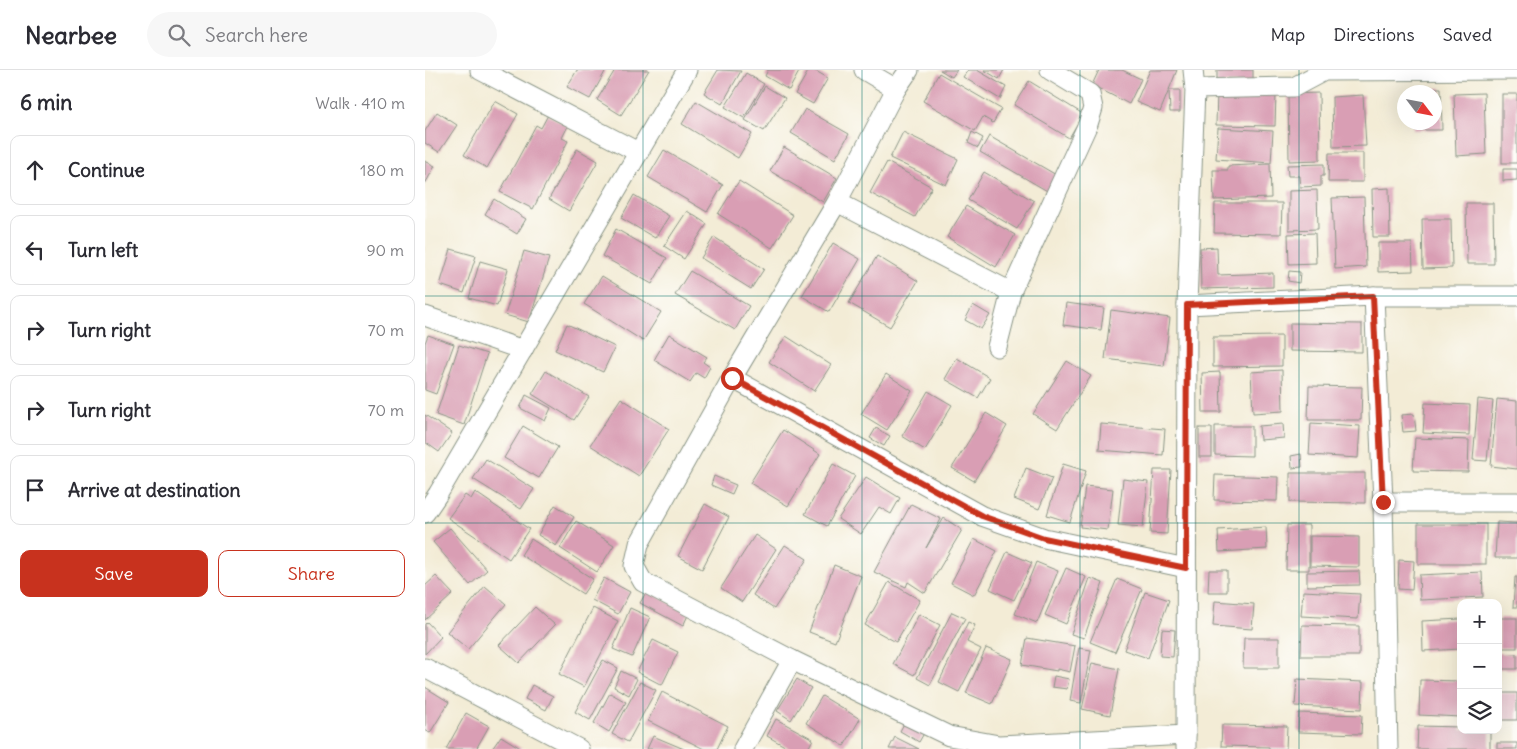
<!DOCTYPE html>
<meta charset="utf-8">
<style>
:root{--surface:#fff;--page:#f7f7f7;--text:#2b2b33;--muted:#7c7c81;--line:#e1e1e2;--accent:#c8321e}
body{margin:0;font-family:Delius,sans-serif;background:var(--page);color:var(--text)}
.controls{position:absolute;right:15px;bottom:15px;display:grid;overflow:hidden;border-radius:10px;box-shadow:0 5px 20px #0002}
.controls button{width:45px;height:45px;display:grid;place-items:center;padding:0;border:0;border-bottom:1px solid var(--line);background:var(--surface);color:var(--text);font:25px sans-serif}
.compass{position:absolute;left:972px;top:15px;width:45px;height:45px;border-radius:50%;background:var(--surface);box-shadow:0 5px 20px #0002;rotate:122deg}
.stop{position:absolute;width:15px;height:15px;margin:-11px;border:4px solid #c8321e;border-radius:50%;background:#fff}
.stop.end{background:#c8321e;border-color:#fff;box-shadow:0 1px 5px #0008}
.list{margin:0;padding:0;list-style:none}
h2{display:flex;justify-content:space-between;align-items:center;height:65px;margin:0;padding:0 20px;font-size:21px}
h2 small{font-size:16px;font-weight:400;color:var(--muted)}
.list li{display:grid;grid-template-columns:32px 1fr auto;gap:15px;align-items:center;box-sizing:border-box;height:70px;margin:0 10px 10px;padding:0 10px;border:1px solid var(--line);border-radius:10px}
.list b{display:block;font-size:19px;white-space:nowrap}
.list em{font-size:16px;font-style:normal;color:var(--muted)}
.actions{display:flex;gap:10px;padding:15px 20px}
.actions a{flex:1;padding:11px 0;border:1px solid var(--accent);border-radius:10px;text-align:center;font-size:18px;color:var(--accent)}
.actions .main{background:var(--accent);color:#fff}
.icon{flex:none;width:28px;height:28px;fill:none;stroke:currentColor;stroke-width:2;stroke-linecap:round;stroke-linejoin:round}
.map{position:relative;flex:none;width:1092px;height:679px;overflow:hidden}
header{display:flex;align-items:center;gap:30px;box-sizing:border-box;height:70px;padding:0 25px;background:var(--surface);border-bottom:1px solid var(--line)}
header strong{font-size:24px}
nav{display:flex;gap:28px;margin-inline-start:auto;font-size:18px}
.search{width:350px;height:45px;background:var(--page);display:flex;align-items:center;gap:12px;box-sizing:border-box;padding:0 18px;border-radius:28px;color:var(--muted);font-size:19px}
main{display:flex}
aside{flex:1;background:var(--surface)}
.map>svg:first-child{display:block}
.building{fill:#d99eb4}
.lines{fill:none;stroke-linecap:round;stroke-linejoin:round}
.minor-casing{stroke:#899485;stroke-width:21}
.minor{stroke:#fff;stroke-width:19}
.route{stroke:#c8321e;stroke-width:6}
.grid{fill:none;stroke:#0f766e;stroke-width:1;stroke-opacity:0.55}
</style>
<header>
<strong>Nearbee</strong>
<div class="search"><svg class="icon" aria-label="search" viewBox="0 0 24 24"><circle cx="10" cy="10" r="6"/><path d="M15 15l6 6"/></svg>Search here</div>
<nav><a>Map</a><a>Directions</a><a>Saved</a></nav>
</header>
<main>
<aside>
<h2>6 min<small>Walk · 410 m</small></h2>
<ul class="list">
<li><svg class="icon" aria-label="ahead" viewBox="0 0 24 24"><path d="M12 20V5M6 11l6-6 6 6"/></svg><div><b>Continue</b></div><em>180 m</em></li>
<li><svg class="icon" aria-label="left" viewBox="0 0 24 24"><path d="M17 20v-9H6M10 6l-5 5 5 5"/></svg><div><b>Turn left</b></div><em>90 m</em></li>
<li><svg class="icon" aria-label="right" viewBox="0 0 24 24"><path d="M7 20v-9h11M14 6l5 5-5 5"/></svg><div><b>Turn right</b></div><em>70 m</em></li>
<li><svg class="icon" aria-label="right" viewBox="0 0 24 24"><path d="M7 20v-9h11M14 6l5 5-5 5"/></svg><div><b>Turn right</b></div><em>70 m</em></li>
<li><svg class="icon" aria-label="arrive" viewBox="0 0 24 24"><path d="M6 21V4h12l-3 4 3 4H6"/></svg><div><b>Arrive at destination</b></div></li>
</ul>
<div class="actions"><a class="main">Save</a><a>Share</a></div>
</aside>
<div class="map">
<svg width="1092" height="679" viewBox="0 0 1092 679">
<rect width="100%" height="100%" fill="#fdfcf7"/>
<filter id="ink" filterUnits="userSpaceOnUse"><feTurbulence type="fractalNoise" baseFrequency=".02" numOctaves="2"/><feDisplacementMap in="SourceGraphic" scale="10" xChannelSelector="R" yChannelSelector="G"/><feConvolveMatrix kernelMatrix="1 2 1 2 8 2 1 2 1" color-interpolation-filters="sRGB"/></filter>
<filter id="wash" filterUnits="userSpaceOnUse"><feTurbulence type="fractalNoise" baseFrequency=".0096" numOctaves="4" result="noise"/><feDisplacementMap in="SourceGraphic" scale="20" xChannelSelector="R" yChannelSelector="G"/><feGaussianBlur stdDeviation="1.12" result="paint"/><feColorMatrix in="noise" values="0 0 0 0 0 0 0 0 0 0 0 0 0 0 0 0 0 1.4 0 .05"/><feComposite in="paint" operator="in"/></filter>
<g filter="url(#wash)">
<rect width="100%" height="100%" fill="#f3ecd6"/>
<g id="blocks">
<g class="building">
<polygon points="152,0 181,0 165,29 142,17"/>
<polygon points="190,0 224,0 196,45 172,30"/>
<polygon points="293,0 316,1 297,34 279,23"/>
<polygon points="343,0 375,0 364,20 340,6"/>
<polygon points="384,0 389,0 403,8 388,34 370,24"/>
<polygon points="515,0 532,0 527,7"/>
<polygon points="543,0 552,0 581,17 575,29 538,7"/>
<polygon points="559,0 579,0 574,9"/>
<polygon points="674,0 697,0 716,9 704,34 667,15"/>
<polygon points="725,0 752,0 735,42 711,32"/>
<rect x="792" y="0" width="36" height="13"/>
<polygon points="321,3 339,14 319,48 300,37"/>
<polygon points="514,3 576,39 568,53 558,47 550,61 498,31"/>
<polygon points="604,11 658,44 644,68 589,35"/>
<polygon points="340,16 360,28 339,61 320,50"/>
<polygon points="988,18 1016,18 1017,60 988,60 988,52 1009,52 1009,22 988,22"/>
<polygon points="744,20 755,20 755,42 745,42"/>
<polygon points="792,22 851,24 850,56 791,55"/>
<polygon points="894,23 895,90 864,91 863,24"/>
<polygon points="1059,23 1061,84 1031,86 1029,24"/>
<rect x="1077" y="24" width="15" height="69"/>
<polygon points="938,25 941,76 908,77 907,27"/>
<polygon points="70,31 93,44 62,98 39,85"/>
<polygon points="271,31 327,64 313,88 257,54"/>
<polygon points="380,39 424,64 410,89 366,63"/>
<polygon points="12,42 32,55 14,82 0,73 0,61"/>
<polygon points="123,45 143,56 137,68 143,71 108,139 75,122 111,55 116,58"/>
<polygon points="793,58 848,61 846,93 791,89"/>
<polygon points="478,62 533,89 521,115 465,88"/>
<polygon points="547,62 558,68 553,78 543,73"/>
<polygon points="564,66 633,106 624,122 555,82"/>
<polygon points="359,77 412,108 398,132 345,101"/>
<polygon points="152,79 173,91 144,141 124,129"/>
<polygon points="239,80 298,115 282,142 223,107"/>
<polygon points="904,83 938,83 938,112 903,112"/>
<polygon points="0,91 10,96 0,114"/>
<polygon points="462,92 507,117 490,147 445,123"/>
<polygon points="845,94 846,128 789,130 788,100 803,100 803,96"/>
<polygon points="899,94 899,106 896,106 896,116 875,117 874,106 863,106 862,95"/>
<polygon points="1078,99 1092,99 1092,110 1078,111"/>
<polygon points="559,102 609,131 592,159 543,130"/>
<polygon points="314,111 368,145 347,178 293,144"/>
<polygon points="964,118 965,167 948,167 947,119"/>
<polygon points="892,120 893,159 864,160 864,121"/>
<polygon points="209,125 244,146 230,168 196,148"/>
<polygon points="939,127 941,197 910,199 907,128"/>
<polygon points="69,129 101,149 92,164 60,144"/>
<polygon points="790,133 857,133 856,164 789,163"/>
<polygon points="1041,133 1068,133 1069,194 1042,194"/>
<polygon points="541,136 590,165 571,197 522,167"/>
<polygon points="262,141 282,154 259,189 239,176"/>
<polygon points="997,149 1026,149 1027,198 998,199"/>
<polygon points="191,159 242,188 227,214 177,186"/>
<polygon points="890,163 891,193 864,194 863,164"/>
<polygon points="289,167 339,199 326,219 276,188"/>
<polygon points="408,173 435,189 404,242 377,226"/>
<polygon points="953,173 987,173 988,201 953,202"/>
<polygon points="792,177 793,205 848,203 848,217 776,219 775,178"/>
<polygon points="26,179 51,186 39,223 15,215"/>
<polygon points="99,181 124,188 104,252 80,245"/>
<polygon points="452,186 493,211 465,257 424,233"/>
<polygon points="55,191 83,199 72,236 44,228"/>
<polygon points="265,201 324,236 310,260 250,225"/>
<polygon points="864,201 875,202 874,213 863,211"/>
<polygon points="177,206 236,242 218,271 159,234"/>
<polygon points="641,233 679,238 676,260 638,255"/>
<polygon points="548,235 565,245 556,259 540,250"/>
<polygon points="686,240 745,248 739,296 680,289"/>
<polygon points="865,253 937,254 937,282 865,281"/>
<polygon points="142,254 190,277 178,302 130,280"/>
<polygon points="244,264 282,287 278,292 285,297 279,308 271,303 265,312 229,290"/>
<polygon points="3,265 29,274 11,324 0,320 0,273"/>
<polygon points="361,266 406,295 389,321 344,292"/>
<polygon points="857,266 857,296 788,297 788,267"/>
<polygon points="34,275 62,284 39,355 11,345"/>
<polygon points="532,288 565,308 553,328 520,309"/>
<polygon points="642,291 666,306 632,359 608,344"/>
<polygon points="857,300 858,341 828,343 826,302"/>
<polygon points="121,301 164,327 149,350 107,324"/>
<polygon points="795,302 796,342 778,342 777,303"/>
<polygon points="461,304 487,321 462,360 436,344"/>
<polygon points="884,316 937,317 936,350 883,350"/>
<polygon points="503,321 527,335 500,380 477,366"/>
<polygon points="101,325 126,338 120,351 95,338"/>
<polygon points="196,328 244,359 214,406 165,375"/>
<polygon points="1053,329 1068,331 1062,391 1048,390"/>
<polygon points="1072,329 1092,331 1092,399 1066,396"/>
<polygon points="1000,333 1045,335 1044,365 998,363"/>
<polygon points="561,343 582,356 549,411 527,398"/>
<polygon points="989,344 991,361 978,362 976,345"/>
<polygon points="0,345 27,363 14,382 0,372"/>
<polygon points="886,353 935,356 933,388 884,385"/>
<polygon points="676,354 740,359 738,385 674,380"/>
<polygon points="858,354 859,368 835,370 834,356"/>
<polygon points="98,356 133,377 114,408 79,388"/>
<polygon points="790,356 827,356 827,386 790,385"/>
<polygon points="451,358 465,366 459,376 445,368"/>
<rect x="774" y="358" width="13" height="29"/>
<polygon points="358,360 395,384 363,436 325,413"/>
<polygon points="990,368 1044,370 1043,402 988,401"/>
<polygon points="876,384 877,397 867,398 866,386"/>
<polygon points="61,389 109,419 96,439 48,409"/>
<polygon points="408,394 430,406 402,456 380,444"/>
<polygon points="638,394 661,401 645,452 622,445"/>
<polygon points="601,398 627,408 614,439 589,429"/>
<polygon points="729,400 746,400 742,464 725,463"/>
<polygon points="865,403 940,403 940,433 865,432"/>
<polygon points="790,405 853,407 852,431 789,430"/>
<polygon points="289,406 311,415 307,424 286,415"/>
<polygon points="441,407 475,428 466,444 454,437 436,464 413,449"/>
<polygon points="698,409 723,412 718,457 693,455"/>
<polygon points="660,416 688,419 683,460 655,457"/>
<polygon points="50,422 104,459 84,489 23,448 40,425 46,429"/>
<polygon points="280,434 304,447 277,499 253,486"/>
<polygon points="486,434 516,449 501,478 519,448 537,460 500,523 483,512 481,517 449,502"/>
<polygon points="130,435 149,447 131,476 113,465"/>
<polygon points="151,451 189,475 172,502 135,478"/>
<polygon points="1072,452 1092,453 1092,488 1070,488"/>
<rect x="993" y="454" width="68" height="40"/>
<polygon points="862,455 884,455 884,500 861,500"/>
<polygon points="841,457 842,479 794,482 793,460"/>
<polygon points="25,458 62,500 45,515 8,472"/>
<polygon points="330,465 351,479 317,532 296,518"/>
<polygon points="885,466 934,467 934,497 885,496"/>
<polygon points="106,469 168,509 158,524 96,485"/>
<polygon points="549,469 572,481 549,525 526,513"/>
<polygon points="360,475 382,489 349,539 328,525"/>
<polygon points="582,482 607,493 589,530 565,519"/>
<polygon points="974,490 989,491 987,520 973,519"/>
<polygon points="611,492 633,501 612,553 590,544"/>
<polygon points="409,495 436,506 410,572 384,562"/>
<polygon points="641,498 661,507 641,554 620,545"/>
<polygon points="784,500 802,500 802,522 783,522"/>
<polygon points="934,501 935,515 882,516 882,502"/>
<polygon points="1057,502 1058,527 995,530 994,505"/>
<polygon points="11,506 28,524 0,550 0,516"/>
<polygon points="1090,507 1092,507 1092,537 1088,537"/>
<polygon points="179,508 205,522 193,544 167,530"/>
<polygon points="665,508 678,513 659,568 646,564"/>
<polygon points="692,509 717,519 690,582 665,572"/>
<polygon points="464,512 495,530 471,572 440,555"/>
<polygon points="60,516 81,534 43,579 22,562"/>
<polygon points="222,521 264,543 258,556 215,533"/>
<polygon points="878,521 935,524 933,549 876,546"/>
<polygon points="720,522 744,530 723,588 699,580"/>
<polygon points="790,531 829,534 827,559 788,556"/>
<polygon points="110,537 130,555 94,593 74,575"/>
<polygon points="168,538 193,551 159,617 134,604"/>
<polygon points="205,538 225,547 207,587 188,579"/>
<polygon points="527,542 540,548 505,615 492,608"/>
<polygon points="494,544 515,555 489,605 468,594"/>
<rect x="1074" y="548" width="18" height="30"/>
<polygon points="1036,549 1036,579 998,581 997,551"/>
<polygon points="2,552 16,567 0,584 0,554"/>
<polygon points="543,552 550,555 542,572 556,579 534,622 514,612"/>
<polygon points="877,555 934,556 934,586 876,586"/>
<polygon points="737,559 750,560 748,587 735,586"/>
<polygon points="602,568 650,576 645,602 632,599 632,601 597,595"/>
<polygon points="819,568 854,568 854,598 818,598"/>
<polygon points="228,570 253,582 237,615 212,602"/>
<polygon points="561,578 587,589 567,634 541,623"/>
<polygon points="654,578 666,580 656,633 645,631"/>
<polygon points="1073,583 1092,584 1092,599 1073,599"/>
<polygon points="178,590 193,598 165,650 150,642"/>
<polygon points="667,593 694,599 685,645 657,639"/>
<polygon points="196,601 212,609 204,625 189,617"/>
<polygon points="629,606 644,609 642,619 627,617"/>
<polygon points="372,609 386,618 366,650 352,641"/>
<polygon points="872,609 938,612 937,639 870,636"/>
<polygon points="995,610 1036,611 1036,647 994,645"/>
<polygon points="215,612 231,620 203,672 187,664"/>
<polygon points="107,615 128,626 121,640 100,629"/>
<polygon points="0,617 24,632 5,663 0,660"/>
<polygon points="237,622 303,656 292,679 279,679 223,651"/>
<polygon points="185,623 201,632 184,662 169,653"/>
<rect x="1075" y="623" width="17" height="27"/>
<polygon points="397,626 435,649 419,676 381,653"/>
<polygon points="41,643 64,656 51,679 21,679"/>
<polygon points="874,643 937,645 936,664 873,662"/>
<polygon points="482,648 502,658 494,672 475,661"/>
<polygon points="351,649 388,669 383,679 365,679 342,666"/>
<polygon points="797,655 862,656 861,679 844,679 844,677 796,676"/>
<polygon points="993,656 1036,657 1036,660 1065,660 1065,679 992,679"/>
<polygon points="76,666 97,679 67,679"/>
<polygon points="228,666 259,679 222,679"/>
<polygon points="470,667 494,679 464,679"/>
<rect x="1072" y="673" width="20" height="6"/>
</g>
</g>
</g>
<g filter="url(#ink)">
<use href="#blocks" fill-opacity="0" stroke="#899485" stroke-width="1"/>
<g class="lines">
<defs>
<g id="minor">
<polyline points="55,0 213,82"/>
<polyline points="439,0 471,19"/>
<polyline points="484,0 471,19 412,132 307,308 214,474 209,496 218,512 367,590 524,666 574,675 761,665"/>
<polyline points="770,19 869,17 899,1 1092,0"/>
<polyline points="412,132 586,222"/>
<polyline points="949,226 958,432 963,679"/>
<polyline points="762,235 949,226 1092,226"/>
<polyline points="0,246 98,280"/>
<polyline points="572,277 586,222 663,54 668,38 665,24 625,0"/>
<polyline points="307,308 557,446 619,468 761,498"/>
<polyline points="958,432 1092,432"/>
<polyline points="0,443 13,424 262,0"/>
<polyline points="0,598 154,679"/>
<polyline points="318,679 367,590"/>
<polyline points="761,679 762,235 770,19 768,0"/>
</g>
</defs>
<use href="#minor" class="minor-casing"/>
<use href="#minor" class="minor"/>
</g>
</g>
<g class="lines" filter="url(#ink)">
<polyline class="route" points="307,308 557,446 619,468 761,498 762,235 948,226 958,432"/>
</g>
<path class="grid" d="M 218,0 L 218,679M 437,0 L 437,679M 655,0 L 655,679M 874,0 L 874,679M 0,226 L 1092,226M 0,453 L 1092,453"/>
</svg>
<div class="controls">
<button>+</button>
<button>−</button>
<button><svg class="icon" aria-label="layers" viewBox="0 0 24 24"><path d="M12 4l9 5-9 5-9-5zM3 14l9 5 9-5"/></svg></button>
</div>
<svg class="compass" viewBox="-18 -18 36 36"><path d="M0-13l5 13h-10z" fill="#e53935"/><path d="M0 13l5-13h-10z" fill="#7c7c81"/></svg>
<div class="stop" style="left:307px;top:308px"></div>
<div class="stop end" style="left:958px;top:432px"></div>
</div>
</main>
